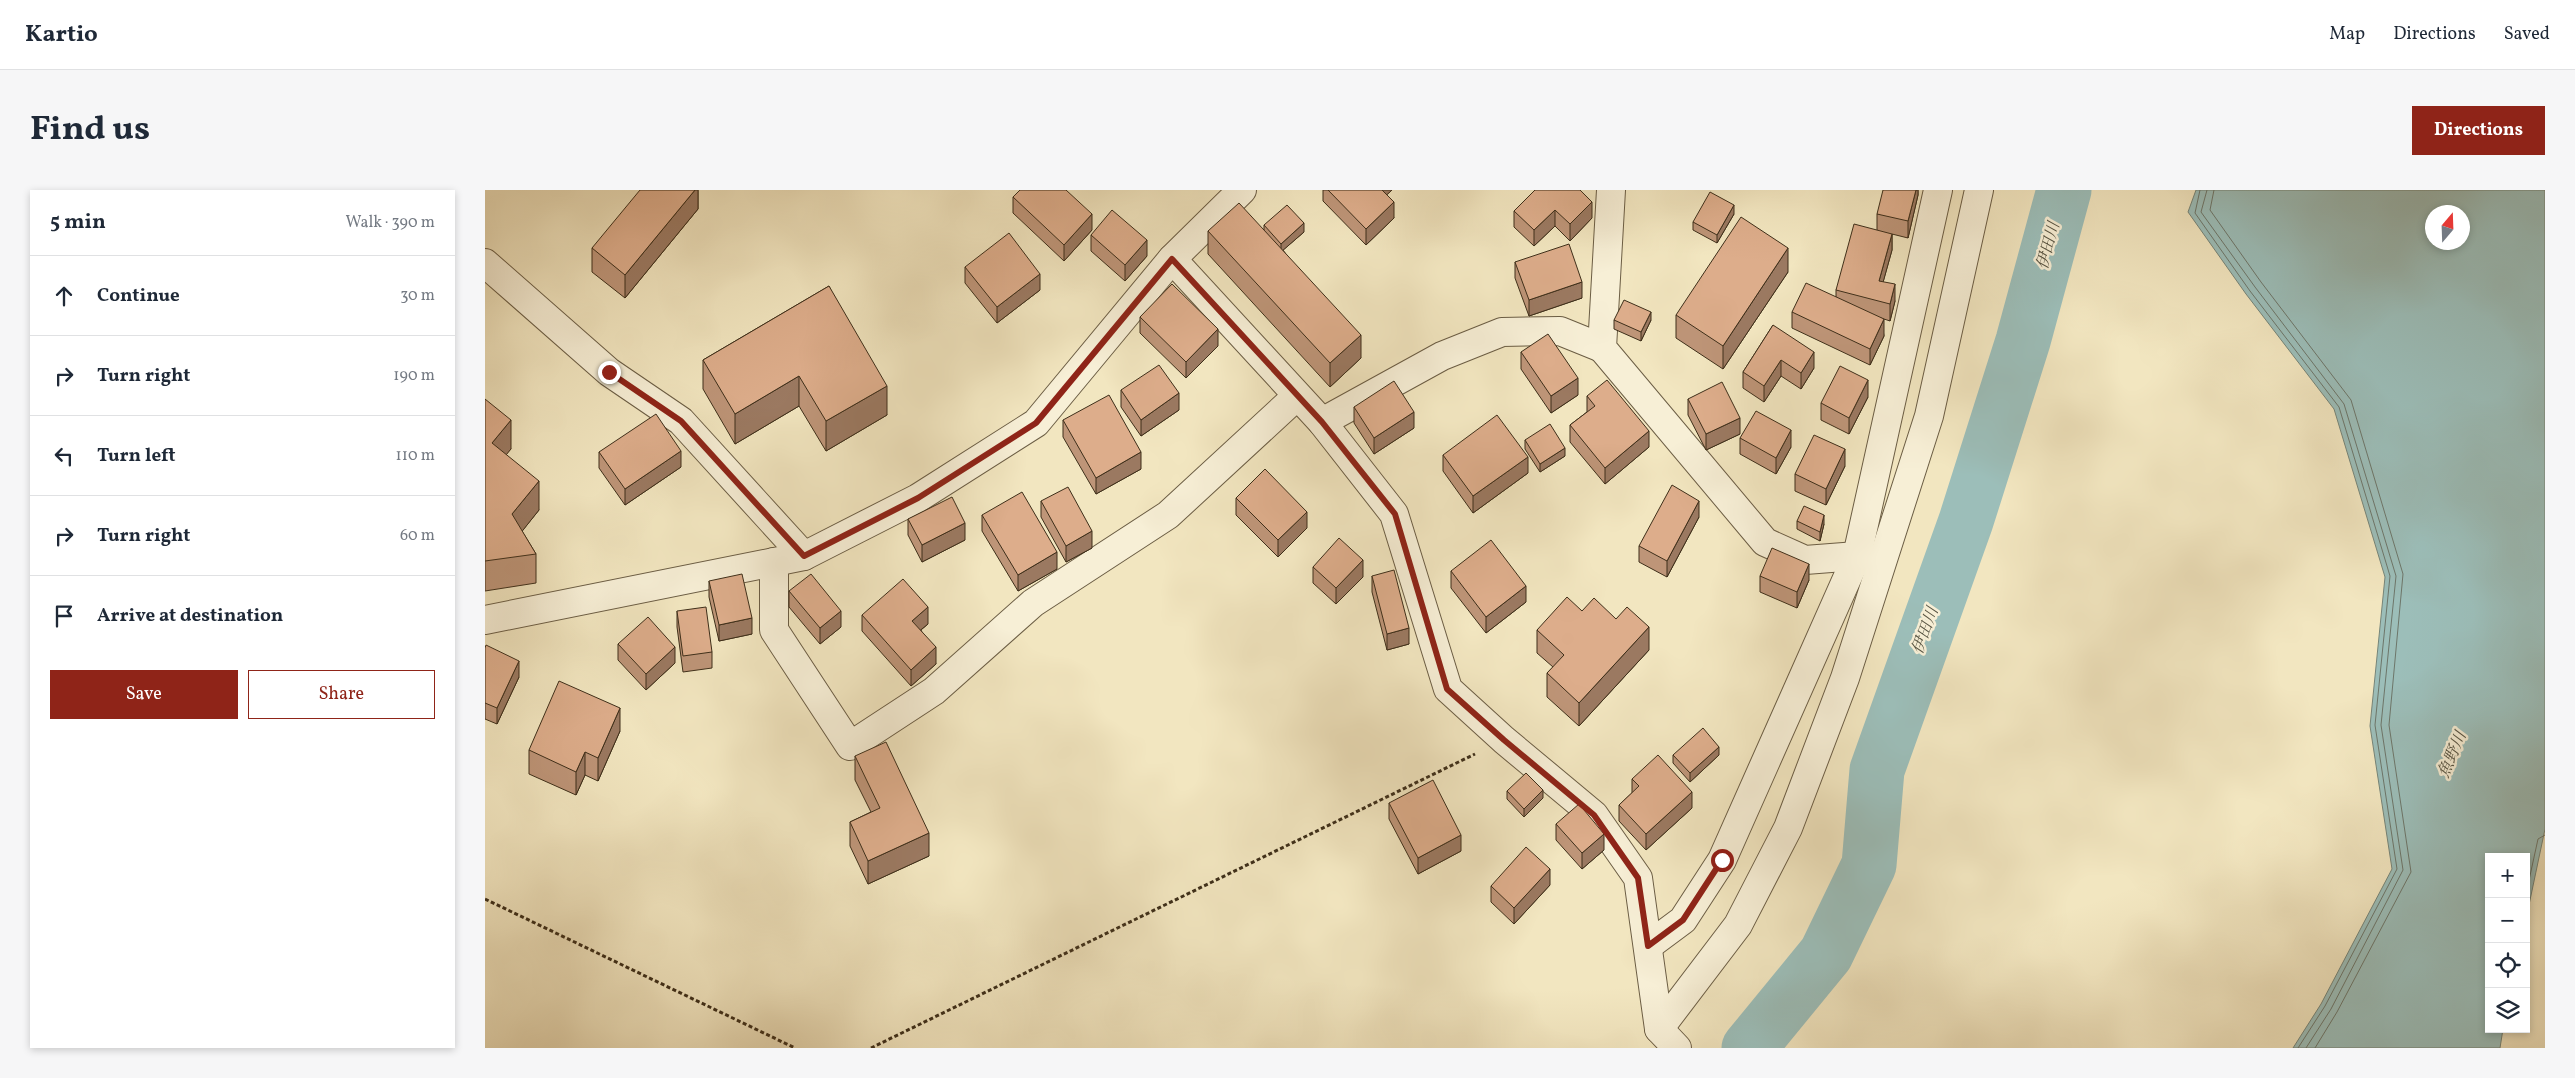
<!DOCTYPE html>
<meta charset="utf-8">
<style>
:root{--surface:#fff;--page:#f6f6f7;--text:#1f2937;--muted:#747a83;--line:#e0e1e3;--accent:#8f2418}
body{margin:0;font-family:Vollkorn,"Noto Serif JP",serif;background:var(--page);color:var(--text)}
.controls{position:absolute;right:15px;bottom:15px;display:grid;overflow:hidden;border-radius:0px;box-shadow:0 2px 8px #0003}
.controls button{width:45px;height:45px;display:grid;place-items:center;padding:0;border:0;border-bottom:1px solid var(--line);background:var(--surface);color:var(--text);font:25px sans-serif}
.compass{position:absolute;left:1940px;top:15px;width:45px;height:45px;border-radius:50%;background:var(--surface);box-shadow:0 2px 8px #0003;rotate:19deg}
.stop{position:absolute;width:15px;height:15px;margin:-11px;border:4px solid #8f2418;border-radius:50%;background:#fff}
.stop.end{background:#8f2418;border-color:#fff;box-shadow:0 1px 5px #0008}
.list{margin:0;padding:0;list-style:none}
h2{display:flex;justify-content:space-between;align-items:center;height:65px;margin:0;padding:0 20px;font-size:21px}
h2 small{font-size:16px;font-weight:400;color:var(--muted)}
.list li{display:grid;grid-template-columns:32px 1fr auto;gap:15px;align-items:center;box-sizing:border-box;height:80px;padding:0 20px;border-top:1px solid var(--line)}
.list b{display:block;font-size:19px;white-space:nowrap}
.list em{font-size:16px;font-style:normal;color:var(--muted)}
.actions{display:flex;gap:10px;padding:15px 20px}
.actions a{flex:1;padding:11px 0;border:1px solid var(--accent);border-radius:0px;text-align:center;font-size:18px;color:var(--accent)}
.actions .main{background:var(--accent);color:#fff}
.icon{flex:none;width:28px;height:28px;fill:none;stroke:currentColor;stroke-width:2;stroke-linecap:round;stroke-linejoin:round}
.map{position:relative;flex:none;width:2060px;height:858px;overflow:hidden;border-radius:0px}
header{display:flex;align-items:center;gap:30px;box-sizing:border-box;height:70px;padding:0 25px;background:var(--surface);border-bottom:1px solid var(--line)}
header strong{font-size:24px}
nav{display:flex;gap:28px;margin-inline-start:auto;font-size:18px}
.intro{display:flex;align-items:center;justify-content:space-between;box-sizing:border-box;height:120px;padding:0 30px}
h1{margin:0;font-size:35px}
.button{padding:12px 22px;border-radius:0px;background:var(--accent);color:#fff;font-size:18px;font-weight:700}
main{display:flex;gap:30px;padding:0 30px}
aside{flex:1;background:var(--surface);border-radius:0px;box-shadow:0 2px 8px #0003}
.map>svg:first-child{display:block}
.water{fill:#9cbeb9;stroke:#768579;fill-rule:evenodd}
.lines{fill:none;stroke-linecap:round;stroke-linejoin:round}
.shore{stroke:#6d766a;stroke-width:1}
.river{stroke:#9cbeb9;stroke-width:55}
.minor-casing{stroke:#6b5d44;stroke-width:30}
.path{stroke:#3e2f1a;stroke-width:3;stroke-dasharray:4 2.5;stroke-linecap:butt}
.minor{stroke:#f7efd6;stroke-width:28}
.wall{fill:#be9578;stroke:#3e2f1a}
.shaded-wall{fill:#9b7961;stroke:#3e2f1a}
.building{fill:#ddad8b;stroke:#3e2f1a}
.route{stroke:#8f2418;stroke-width:6}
.labels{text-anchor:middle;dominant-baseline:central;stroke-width:5;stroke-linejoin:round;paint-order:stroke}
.water-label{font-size:16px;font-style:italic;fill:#565342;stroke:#f7efd6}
</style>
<header>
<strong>Kartio</strong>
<nav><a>Map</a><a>Directions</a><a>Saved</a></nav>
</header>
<div class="intro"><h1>Find us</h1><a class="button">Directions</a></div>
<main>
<aside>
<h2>5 min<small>Walk · 390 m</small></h2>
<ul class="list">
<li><svg class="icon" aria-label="ahead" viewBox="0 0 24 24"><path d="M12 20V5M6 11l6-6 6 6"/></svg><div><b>Continue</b></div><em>30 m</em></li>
<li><svg class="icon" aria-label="right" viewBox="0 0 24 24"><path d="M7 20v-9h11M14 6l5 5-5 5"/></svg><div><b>Turn right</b></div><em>190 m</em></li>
<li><svg class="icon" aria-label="left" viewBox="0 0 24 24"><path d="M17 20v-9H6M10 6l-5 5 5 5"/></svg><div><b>Turn left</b></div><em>110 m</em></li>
<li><svg class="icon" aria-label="right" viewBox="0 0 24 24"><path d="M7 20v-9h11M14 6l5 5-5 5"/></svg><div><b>Turn right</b></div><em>60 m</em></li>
<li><svg class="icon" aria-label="arrive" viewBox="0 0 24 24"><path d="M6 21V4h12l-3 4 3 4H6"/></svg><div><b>Arrive at destination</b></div></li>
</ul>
<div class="actions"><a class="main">Save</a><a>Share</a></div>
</aside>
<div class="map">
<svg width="2060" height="858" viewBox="0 0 2060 858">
<rect width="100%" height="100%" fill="#f2e6c0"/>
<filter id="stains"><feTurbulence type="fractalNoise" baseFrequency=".004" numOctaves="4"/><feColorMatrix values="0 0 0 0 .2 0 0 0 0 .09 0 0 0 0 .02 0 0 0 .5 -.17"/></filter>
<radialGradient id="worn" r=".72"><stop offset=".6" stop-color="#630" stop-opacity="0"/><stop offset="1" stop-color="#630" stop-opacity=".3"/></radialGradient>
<path class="water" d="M 1711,0 L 2060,0 L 2060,639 L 2041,729 L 2041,667 L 2004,667 L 2004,839 L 2018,839 L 2015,858 L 1808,858 L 1836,814 L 1907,679 L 1885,536 L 1900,387 L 1849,219 L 1761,104 L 1703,22 ZM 1948,22 L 1978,22 L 1978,52 L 1948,52 Z"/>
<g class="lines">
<g class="shore">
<polyline points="1715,0 1710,23 1765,101 1854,217 1905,386 1890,535 1912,679 1840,816 1813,858"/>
<polyline points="1722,0 1716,22 1770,97 1859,214 1911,386 1896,535 1918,680 1846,819 1821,858"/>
<polyline points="1729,0 1725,20 1776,92 1866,210 1918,384 1904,535 1926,682 1852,822 1830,858"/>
<polyline points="2041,704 2053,649 2060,645"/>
</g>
<polyline class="river" points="1264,858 1341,764 1384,675 1392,580 1481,331 1538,151 1579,0"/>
<defs>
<g id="minor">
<polyline points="1126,0 1117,158 1280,352 1320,370 1372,366"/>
<polyline points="687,69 837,232 909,324 963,499 1019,550 1109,625 1153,688 1174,839 1192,858"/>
<polyline points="0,73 124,182 196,231 319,366"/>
<polyline points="837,232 957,166 1017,142 1075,141 1117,158"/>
<polyline points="289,372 289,440 365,556 449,501 548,413 683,325 812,206"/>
<polyline points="0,430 319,366 433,308 551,233 687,69 757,0"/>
<polyline points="1163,756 1198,730 1237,670 1372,366 1453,0"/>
<polyline points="1174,839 1253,735 1303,638 1360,488 1444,226 1494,0"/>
</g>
</defs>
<use href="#minor" class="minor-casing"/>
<g class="path">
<polyline points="0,709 310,858"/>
<polyline points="386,858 990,564"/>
</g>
<use href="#minor" class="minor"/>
</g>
<g class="wall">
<polygon points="213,0 213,19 140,108 107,82 107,58"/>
<polygon points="838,0 907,0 901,5 909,28 881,55 838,11"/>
<polygon points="1050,0 1107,28 1085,51 1070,36 1049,56 1029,37 1029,21"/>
<polygon points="1433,0 1433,5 1423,48 1407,44 1407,60 1398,92 1410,111 1405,131 1396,128 1399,146 1385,175 1307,138 1307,122 1351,107 1351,100 1392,40 1392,24"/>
<polygon points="528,7 607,40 579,71 528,23"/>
<polygon points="1249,24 1232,53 1208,40 1208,32"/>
<polygon points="779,35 819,42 798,60 876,168 845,197 723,64 723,41 779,40"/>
<polygon points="606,45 662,66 640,91 606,61"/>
<polygon points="1030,72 1097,108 1044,126 1030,88"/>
<polygon points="480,77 555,100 512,133 480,93"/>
<polygon points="1303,82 1238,179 1191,148 1191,125"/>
<polygon points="344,96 402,225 341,261 314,216 250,254 218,199 218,170"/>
<polygon points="655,127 733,156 701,188 655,143"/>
<polygon points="1129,130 1166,130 1156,151 1129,139"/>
<polygon points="1288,135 1329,178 1316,199 1296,186 1279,212 1258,198 1258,182"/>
<polygon points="1036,162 1093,205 1066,223 1036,179"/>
<polygon points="636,200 694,220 656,246 636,217"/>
<polygon points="1102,206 1164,257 1120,294 1085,252 1085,235 1102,222"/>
<polygon points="1383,207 1364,244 1336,230 1336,213"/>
<polygon points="0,209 26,259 21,264 54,320 37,341 51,364 51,393 0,401"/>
<polygon points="1203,209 1255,244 1221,260 1203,225"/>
<polygon points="869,217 929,238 889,264 869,233"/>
<polygon points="578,230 656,279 611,304 578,247"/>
<polygon points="1255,248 1306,257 1291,284 1255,264"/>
<polygon points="1040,250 1080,266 1055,282 1040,259"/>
<polygon points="114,262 196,277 140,315 114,278"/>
<polygon points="958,265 1043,283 988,323 958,281"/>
<polygon points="1360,276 1341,315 1310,301 1310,284"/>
<polygon points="751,308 822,338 793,367 751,325"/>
<polygon points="556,311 607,358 581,372 556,327"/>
<polygon points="497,325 572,379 533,401 497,341"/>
<polygon points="1214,327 1182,387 1154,372 1154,356"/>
<polygon points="423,329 480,350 437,372 423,345"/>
<polygon points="1312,331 1339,334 1335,351 1312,339"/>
<polygon points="828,377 878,387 851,414 828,393"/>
<polygon points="966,381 1041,412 1001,443 966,398"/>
<polygon points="887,386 924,454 902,460 887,402"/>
<polygon points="1275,386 1324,390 1312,418 1275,402"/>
<polygon points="224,391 267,444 234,451 224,407"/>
<polygon points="304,401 356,437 335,454 304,417"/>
<polygon points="192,421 227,462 227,478 198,482 192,437"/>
<polygon points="1097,421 1164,460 1094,536 1062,507 1062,483 1068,477 1052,463 1052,440"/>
<polygon points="377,425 443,434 436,440 451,474 426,496 377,441"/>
<polygon points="133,454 190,473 161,500 133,470"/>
<polygon points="0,458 34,487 12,534 0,529"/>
<polygon points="135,541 113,591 100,585 91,605 44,584 44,560"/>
<polygon points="1188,565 1234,565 1205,592 1188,573"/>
<polygon points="370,566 444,666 383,694 365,656 365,632 386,622 370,590"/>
<polygon points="1147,589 1207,618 1161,660 1134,631 1134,615 1147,603"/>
<polygon points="1022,601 1058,608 1039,627 1022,609"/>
<polygon points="904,613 976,661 933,684 904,629"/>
<polygon points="1071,634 1119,660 1097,679 1071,650"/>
<polygon points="1065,695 1029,734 1006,712 1006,696"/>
</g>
<g class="shaded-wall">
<polygon points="210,0 213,0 213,19 140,108 140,85"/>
<polygon points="893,0 907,0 893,13"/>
<polygon points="1431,0 1433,0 1433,5 1423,48 1423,31"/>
<polygon points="909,12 909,28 881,55 881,39"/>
<polygon points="1107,12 1107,28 1085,51 1085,34"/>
<polygon points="1249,15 1249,24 1232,53 1232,45"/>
<polygon points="1070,20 1070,36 1049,56 1049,40"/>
<polygon points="607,24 607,40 579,71 579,55"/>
<polygon points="819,33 819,42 796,62 796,54"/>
<polygon points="1407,44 1407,60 1394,107 1394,91"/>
<polygon points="662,50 662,66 640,91 640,75"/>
<polygon points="1303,58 1303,82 1238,179 1238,156"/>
<polygon points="555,84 555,100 512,133 512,117"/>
<polygon points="1097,92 1097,108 1044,126 1044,110"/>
<polygon points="1410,94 1410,111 1405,131 1405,114"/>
<polygon points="1166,122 1166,130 1156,151 1156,142"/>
<polygon points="1399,129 1399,146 1385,175 1385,159"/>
<polygon points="733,139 733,156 701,188 701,172"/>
<polygon points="876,145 876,168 845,197 845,173"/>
<polygon points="1329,162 1329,178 1316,199 1316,183"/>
<polygon points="1296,170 1296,186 1279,212 1279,196"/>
<polygon points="314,186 314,216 250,254 250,224"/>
<polygon points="1093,188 1093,205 1066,223 1066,206"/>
<polygon points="1383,190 1383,207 1364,244 1364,228"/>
<polygon points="402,196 402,225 341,261 341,231"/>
<polygon points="694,203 694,220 656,246 656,230"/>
<polygon points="929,222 929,238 889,264 889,248"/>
<polygon points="1255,228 1255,244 1221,260 1221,244"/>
<polygon points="26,230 26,259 7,282 7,253"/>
<polygon points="1306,240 1306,257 1291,284 1291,268"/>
<polygon points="1164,241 1164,257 1120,294 1120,278"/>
<polygon points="1080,258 1080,266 1055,282 1055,274"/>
<polygon points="1360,259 1360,276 1341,315 1341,299"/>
<polygon points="196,261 196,277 140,315 140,299"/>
<polygon points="656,262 656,279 611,304 611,288"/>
<polygon points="1043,267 1043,283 988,323 988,306"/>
<polygon points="54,291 54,320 27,354 27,324"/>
<polygon points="1214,311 1214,327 1182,387 1182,371"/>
<polygon points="822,322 822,338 793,367 793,350"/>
<polygon points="1339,325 1339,334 1335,351 1335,342"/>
<polygon points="480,333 480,350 437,372 437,355"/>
<polygon points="607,341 607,358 581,372 581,356"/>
<polygon points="572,362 572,379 533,401 533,385"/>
<polygon points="878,370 878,387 851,414 851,398"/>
<polygon points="1324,374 1324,390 1312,418 1312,402"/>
<polygon points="1041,396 1041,412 1001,443 1001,427"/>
<polygon points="443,417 443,434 427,447 427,431"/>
<polygon points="356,421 356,437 335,454 335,438"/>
<polygon points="267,428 267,444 234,451 234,435"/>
<polygon points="1164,437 1164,460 1094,536 1094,513"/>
<polygon points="924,438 924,454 902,460 902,444"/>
<polygon points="190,457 190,473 161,500 161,484"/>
<polygon points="451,457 451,474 426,496 426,480"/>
<polygon points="34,471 34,487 12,534 12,518"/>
<polygon points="135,518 135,541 113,591 113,568"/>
<polygon points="1234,557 1234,565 1205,592 1205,583"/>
<polygon points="100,562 100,585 91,605 91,582"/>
<polygon points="1058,600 1058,608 1039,627 1039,619"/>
<polygon points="1207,602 1207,618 1161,660 1161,644"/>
<polygon points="444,643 444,666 383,694 383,671"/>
<polygon points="1119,644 1119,660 1097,679 1097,663"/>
<polygon points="976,645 976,661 933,684 933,668"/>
<polygon points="1065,679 1065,695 1029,734 1029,718"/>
</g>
<g class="building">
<polygon points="155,0 210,0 140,85 107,58"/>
<polygon points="535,0 581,0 607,24 579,55 528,7"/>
<polygon points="843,0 897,0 909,12 881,39"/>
<polygon points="1050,0 1095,0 1107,12 1085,34 1070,20 1049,40 1029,21"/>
<polygon points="1398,0 1431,0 1423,31 1392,24"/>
<polygon points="1225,2 1249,15 1232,45 1208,32"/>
<polygon points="754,13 876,145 845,173 723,41"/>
<polygon points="802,15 819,33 796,54 779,35"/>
<polygon points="627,20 662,50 640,75 606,45"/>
<polygon points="1256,27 1303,58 1238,156 1191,125"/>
<polygon points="1369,34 1407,44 1394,91 1410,94 1405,114 1351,100"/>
<polygon points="524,43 555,84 512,117 480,77"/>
<polygon points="1084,54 1097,92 1044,110 1030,72"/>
<polygon points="1321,93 1399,129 1385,159 1307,122"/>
<polygon points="687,94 733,139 701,172 655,127"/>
<polygon points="344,96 402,196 341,231 314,186 250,224 218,170"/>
<polygon points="1139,110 1166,122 1156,142 1129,130"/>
<polygon points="1288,135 1329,162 1316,183 1296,170 1279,196 1258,182"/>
<polygon points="1063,144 1093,188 1066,206 1036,162"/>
<polygon points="674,175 694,203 656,230 636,200"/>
<polygon points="1355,176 1383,190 1364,228 1336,213"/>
<polygon points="1122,190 1164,241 1120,278 1085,235 1110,216 1102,206"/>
<polygon points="909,191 929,222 889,248 869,217"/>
<polygon points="1237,192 1255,228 1221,244 1203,209"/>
<polygon points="624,205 656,262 611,288 578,230"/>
<polygon points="0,209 26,230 7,253 54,291 27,324 51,364 0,371"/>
<polygon points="1271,221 1306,240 1291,268 1255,248"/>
<polygon points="171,224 196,261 140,299 114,262"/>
<polygon points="1012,225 1043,267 988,306 958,265"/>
<polygon points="1065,234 1080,258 1055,274 1040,250"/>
<polygon points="1329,245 1360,259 1341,299 1310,284"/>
<polygon points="780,279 822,322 793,350 751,308"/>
<polygon points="1187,295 1214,311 1182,371 1154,356"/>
<polygon points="583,297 607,341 581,356 556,311"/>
<polygon points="537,302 572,362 533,385 497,325"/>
<polygon points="467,307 480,333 437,355 423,329"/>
<polygon points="1319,316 1339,325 1335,342 1312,331"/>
<polygon points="854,348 878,370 851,398 828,377"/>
<polygon points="1006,350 1041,396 1001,427 966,381"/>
<polygon points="1287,358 1324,374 1312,402 1275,386"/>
<polygon points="909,380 924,438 902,444 887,386"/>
<polygon points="257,384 267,428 234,435 224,391"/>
<polygon points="326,384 356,421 335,438 304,401"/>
<polygon points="418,389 443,417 427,431 451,457 426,480 377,425"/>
<polygon points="1082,407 1097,421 1109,408 1131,429 1142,417 1164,437 1094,513 1062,483 1079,465 1052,440"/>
<polygon points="221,417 227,462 198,466 192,421"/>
<polygon points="163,427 190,457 161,484 133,454"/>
<polygon points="1,455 34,471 12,518 0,513 0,458"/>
<polygon points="74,491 135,518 113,568 100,562 91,582 44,560"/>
<polygon points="1218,538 1234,557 1205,583 1188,565"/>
<polygon points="401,552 444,643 383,671 365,632 395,618 370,566"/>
<polygon points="1173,565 1207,602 1161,644 1134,615 1154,596 1147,589"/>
<polygon points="1041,583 1058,600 1039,619 1022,601"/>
<polygon points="948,590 976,645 933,668 904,613"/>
<polygon points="1094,614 1119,644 1097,663 1071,634"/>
<polygon points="1041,657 1065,679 1029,718 1006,696"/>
</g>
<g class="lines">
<polyline class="route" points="124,182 196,231 319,366 433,308 551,233 687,69 837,232 910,324 962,499 1019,550 1109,625 1153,688 1163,756 1198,730 1237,670"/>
</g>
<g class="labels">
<g class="water-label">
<text transform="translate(1564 56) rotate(-75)">伊田川</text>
<text transform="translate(1441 441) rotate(-70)">伊田川</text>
<text transform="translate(1968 565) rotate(-67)">魚野川</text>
</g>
</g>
<rect width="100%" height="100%" filter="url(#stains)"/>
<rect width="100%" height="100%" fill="url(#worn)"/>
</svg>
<div class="controls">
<button>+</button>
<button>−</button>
<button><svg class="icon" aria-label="locate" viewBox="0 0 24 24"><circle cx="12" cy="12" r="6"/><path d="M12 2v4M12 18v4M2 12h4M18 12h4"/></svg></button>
<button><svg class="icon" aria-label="layers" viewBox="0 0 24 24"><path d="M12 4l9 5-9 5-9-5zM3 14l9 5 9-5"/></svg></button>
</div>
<svg class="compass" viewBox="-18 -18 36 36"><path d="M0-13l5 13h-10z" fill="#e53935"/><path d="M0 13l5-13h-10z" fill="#747a83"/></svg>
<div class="stop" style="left:1237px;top:670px"></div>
<div class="stop end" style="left:124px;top:182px"></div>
</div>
</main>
